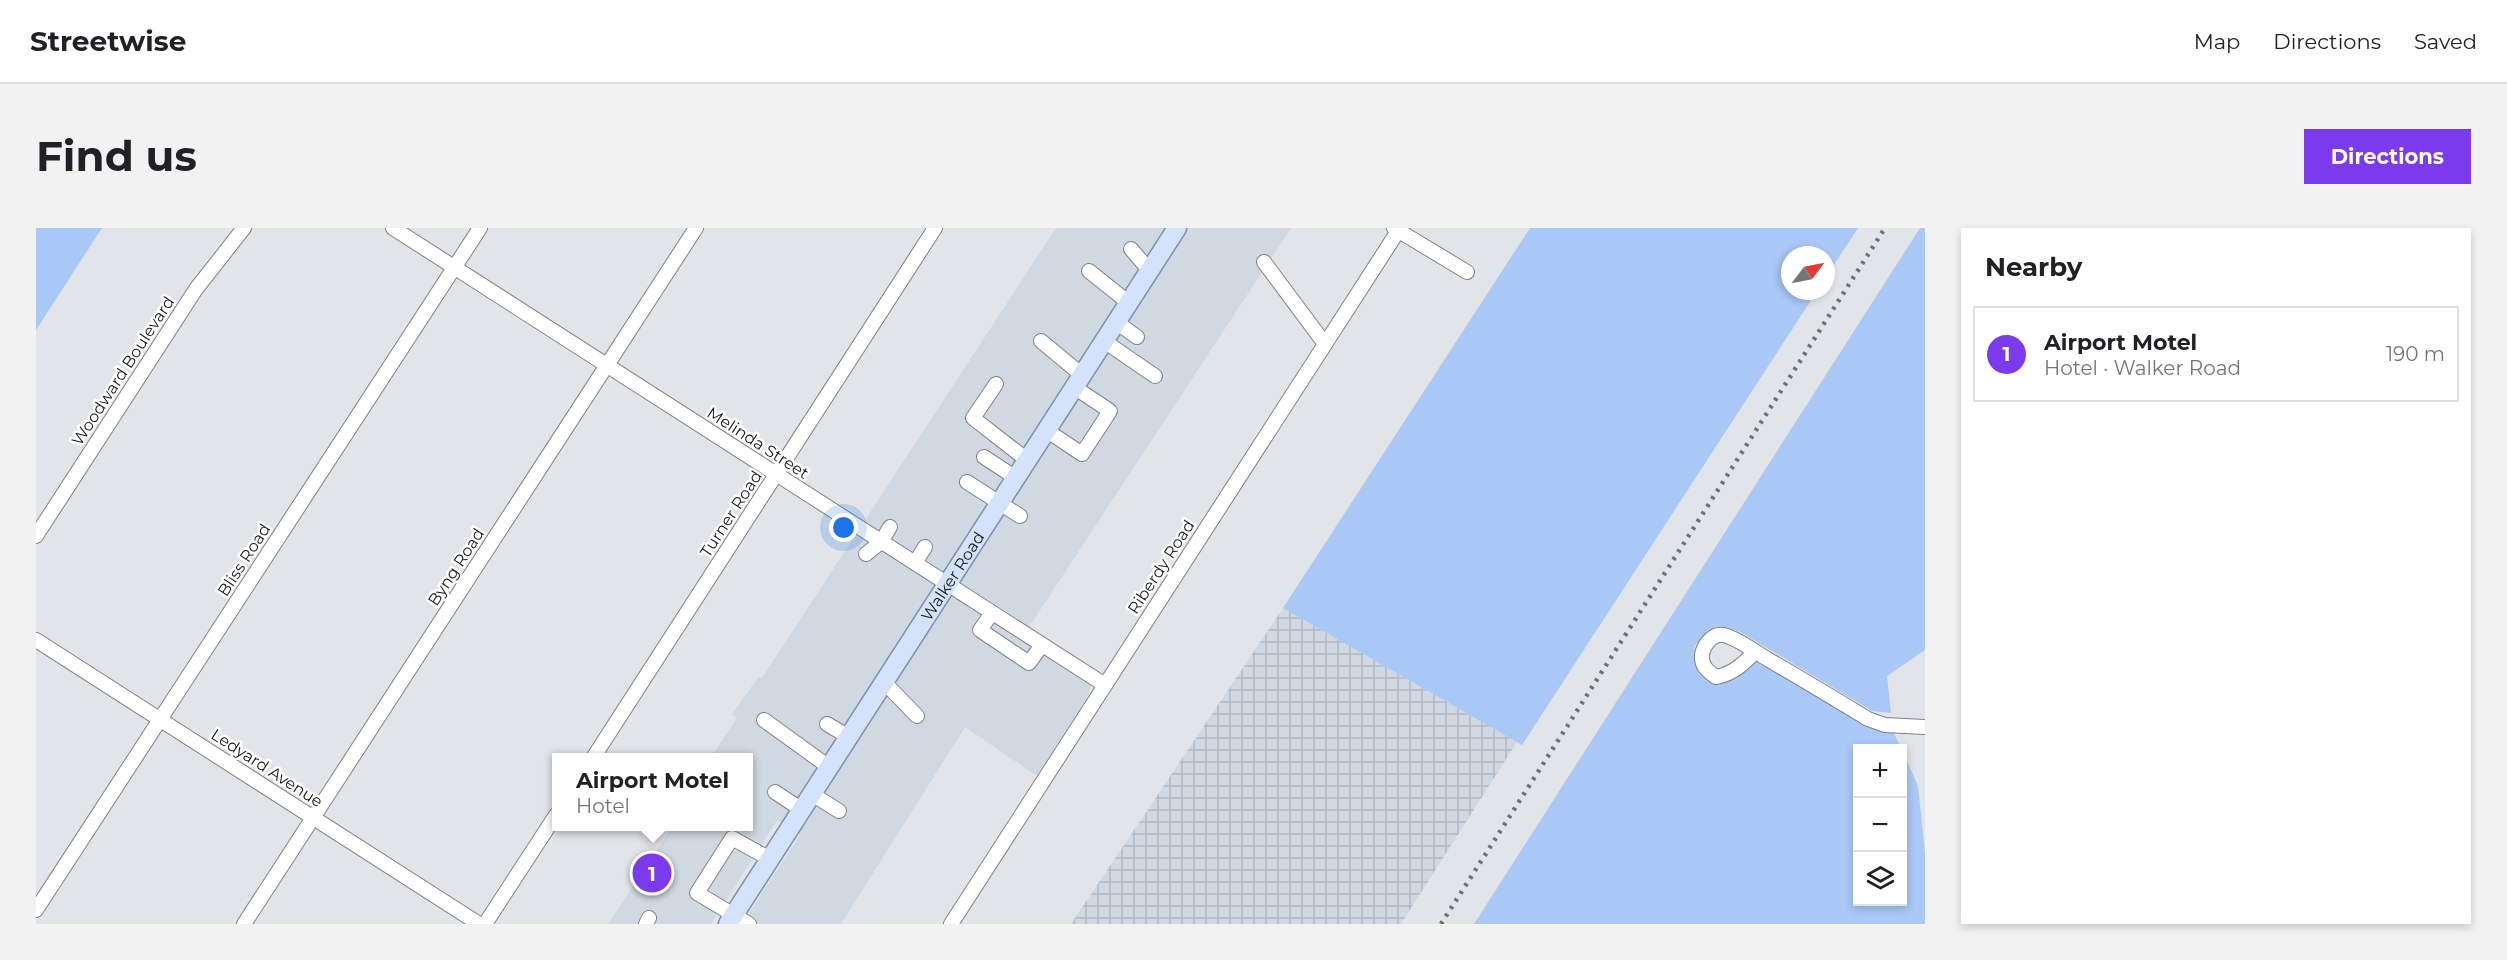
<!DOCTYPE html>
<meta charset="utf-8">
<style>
:root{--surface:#fff;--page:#f2f2f2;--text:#202124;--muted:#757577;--line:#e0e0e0;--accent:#7c3aed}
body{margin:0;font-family:Montserrat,sans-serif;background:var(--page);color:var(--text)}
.controls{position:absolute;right:18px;bottom:18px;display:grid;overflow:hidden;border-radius:0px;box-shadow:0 3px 9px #0003}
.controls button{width:54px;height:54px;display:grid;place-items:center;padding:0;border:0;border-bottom:2px solid var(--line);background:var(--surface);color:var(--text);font:30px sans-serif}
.compass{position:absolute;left:1745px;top:18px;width:54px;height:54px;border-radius:50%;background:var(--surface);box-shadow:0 3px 9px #0003;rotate:58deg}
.you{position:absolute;left:808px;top:300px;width:21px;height:21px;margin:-15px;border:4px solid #fff;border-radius:50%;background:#1a73e8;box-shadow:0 0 0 9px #1a73e833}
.badge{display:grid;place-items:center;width:39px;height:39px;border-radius:50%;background:var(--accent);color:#fff;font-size:20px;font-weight:700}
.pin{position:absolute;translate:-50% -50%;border:3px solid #fff;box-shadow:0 2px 6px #0006}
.popup{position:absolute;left:516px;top:525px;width:201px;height:78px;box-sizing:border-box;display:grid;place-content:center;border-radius:0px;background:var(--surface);filter:drop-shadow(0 2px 4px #0005);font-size:20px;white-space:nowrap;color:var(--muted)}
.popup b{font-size:22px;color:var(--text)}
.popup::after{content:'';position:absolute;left:50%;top:100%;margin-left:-12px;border:12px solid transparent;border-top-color:var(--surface)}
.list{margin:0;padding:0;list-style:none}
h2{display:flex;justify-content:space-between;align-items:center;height:78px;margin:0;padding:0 24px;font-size:26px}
h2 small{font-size:20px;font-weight:400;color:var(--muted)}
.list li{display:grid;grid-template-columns:39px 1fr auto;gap:18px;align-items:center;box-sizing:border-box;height:96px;margin:0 12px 12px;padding:0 12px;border:2px solid var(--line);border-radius:0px}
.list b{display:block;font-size:22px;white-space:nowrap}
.list p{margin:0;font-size:20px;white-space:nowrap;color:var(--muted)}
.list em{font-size:20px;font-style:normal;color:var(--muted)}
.icon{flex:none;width:33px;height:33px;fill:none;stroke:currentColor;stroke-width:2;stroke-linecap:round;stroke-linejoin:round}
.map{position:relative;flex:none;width:1889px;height:696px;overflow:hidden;border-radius:0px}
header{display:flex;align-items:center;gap:36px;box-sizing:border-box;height:84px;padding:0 30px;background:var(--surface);border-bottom:2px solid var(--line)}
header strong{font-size:28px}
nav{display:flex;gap:33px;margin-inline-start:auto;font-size:21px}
.intro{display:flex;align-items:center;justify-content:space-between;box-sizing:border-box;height:144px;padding:0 36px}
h1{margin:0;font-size:42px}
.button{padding:15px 27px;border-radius:0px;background:var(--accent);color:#fff;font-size:21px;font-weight:700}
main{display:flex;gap:36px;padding:0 36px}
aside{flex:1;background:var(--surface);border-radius:0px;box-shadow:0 3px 9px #0003}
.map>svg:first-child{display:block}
.built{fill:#d0d8e2}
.industrial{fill:url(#industrial-grid)}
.green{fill:#aac9f7}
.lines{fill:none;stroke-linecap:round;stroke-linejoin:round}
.minor-casing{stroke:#7f8286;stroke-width:16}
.major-casing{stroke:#7f90aa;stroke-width:21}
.minor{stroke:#fff;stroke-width:14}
.major{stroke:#d4e3fb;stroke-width:18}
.rail{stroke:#6f7174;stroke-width:4.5;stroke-dasharray:3 6;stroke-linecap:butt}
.labels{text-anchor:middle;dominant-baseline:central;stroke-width:5;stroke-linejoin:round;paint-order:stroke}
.street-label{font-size:16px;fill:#161719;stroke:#fff}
</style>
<header>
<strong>Streetwise</strong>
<nav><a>Map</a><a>Directions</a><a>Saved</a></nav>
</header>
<div class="intro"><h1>Find us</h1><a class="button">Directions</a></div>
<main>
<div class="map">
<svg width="1889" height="696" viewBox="0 0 1889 696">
<defs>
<pattern id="industrial-grid" width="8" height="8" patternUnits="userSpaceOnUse" patternTransform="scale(1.5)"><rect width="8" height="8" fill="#d0d8e2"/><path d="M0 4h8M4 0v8" fill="none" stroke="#b2b9c1"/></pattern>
</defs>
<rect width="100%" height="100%" fill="#e1e4e8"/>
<polygon class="built" points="1020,0 1255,0 993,399 1059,441 1052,468 1001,548 929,499 805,696 706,696 764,607 741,592 675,696 572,696 635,601 632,599 712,598 712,530 675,529 701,490 696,486 723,448 726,450"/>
<polygon class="industrial" points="1247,380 1481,514 1365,696 1035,696"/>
<g class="green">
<polygon points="0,0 66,0 0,102"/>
<polygon points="1494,0 1822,0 1790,49 1790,27 1754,27 1754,63 1781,63 1486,517 1247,380"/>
<path d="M 1884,0 L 1889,0 L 1889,422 L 1851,448 L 1855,485 L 1836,483 L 1706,405 C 1682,394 1673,398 1658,419 L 1660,432 L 1674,448 L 1722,428 L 1858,505 L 1865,520 L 1822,520 L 1822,674 L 1866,674 L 1867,524 L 1882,558 L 1889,625 L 1889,696 L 1438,696 Z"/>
</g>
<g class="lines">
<defs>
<g id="minor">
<polyline points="357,0 1069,457"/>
<polyline points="1358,0 1431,44"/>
<polyline points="1095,21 1114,43"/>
<polyline points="1228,34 1289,116"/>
<polyline points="1053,43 1093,75"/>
<polyline points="1080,94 1101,109"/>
<polyline points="1005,113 1046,147"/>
<polyline points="1068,113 1119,148"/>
<polyline points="960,156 937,190 991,232"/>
<polyline points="1010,202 1046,226 1074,183 1038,159"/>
<polyline points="948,229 980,250"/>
<polyline points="931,254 984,288"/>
<polyline points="0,308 160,61 208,0"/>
<polyline points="830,326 845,314 854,299"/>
<polyline points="879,335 889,319"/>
<polyline points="956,385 944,402 993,435 1006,417"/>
<polyline points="0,412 443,696"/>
<path d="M 1719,424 C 1707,436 1697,446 1680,449 C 1673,444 1667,440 1666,431 C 1665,420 1675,405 1688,407 C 1703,411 1719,424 1733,432 C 1766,451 1799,471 1832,491 L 1849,497 L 1889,499"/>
<polyline points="848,454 881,488"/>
<polyline points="728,492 793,539"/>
<polyline points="791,496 813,509"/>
<polyline points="557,530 899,0"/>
<polyline points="739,564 766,582"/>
<polyline points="776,566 803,583"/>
<polyline points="0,682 444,0"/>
<polyline points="208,696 660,0"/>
<polyline points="449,696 520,587"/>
<polyline points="610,696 613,690"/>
<polyline points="713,696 661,665 696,610 734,631"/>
<polyline points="915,696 1364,0"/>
</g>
<g id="major">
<path id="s1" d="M 692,696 L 1141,0"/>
</g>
</defs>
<use href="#minor" class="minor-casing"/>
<use href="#major" class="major-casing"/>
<use href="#minor" class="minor"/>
<use href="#major" class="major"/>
<polyline class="rail" points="1405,696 1849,0"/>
</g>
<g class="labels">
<g class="street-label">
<text transform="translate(87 143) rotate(-57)">Woodward Boulevard</text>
<text transform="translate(722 215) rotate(33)">Melinda Street</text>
<text transform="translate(695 286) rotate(-57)">Turner Road</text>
<text transform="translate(208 332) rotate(-57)">Bliss Road</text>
<text transform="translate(420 339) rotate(-57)">Byng Road</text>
<text transform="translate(1125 339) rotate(-57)">Riberdy Road</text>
<text stroke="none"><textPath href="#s1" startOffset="414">Walker Road</textPath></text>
<text transform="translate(231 540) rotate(33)">Ledyard Avenue</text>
</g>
</g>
</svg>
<div class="controls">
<button>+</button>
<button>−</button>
<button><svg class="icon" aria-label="layers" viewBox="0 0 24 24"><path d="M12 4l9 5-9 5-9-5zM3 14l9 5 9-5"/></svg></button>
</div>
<svg class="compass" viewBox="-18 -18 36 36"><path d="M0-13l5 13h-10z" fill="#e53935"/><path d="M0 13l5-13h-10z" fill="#757577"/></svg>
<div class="you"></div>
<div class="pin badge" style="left:616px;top:645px">1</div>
<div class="popup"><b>Airport Motel</b>Hotel</div>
</div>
<aside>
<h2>Nearby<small></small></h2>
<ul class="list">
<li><span class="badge">1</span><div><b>Airport Motel</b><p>Hotel · Walker Road</p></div><em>190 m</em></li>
</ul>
</aside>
</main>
